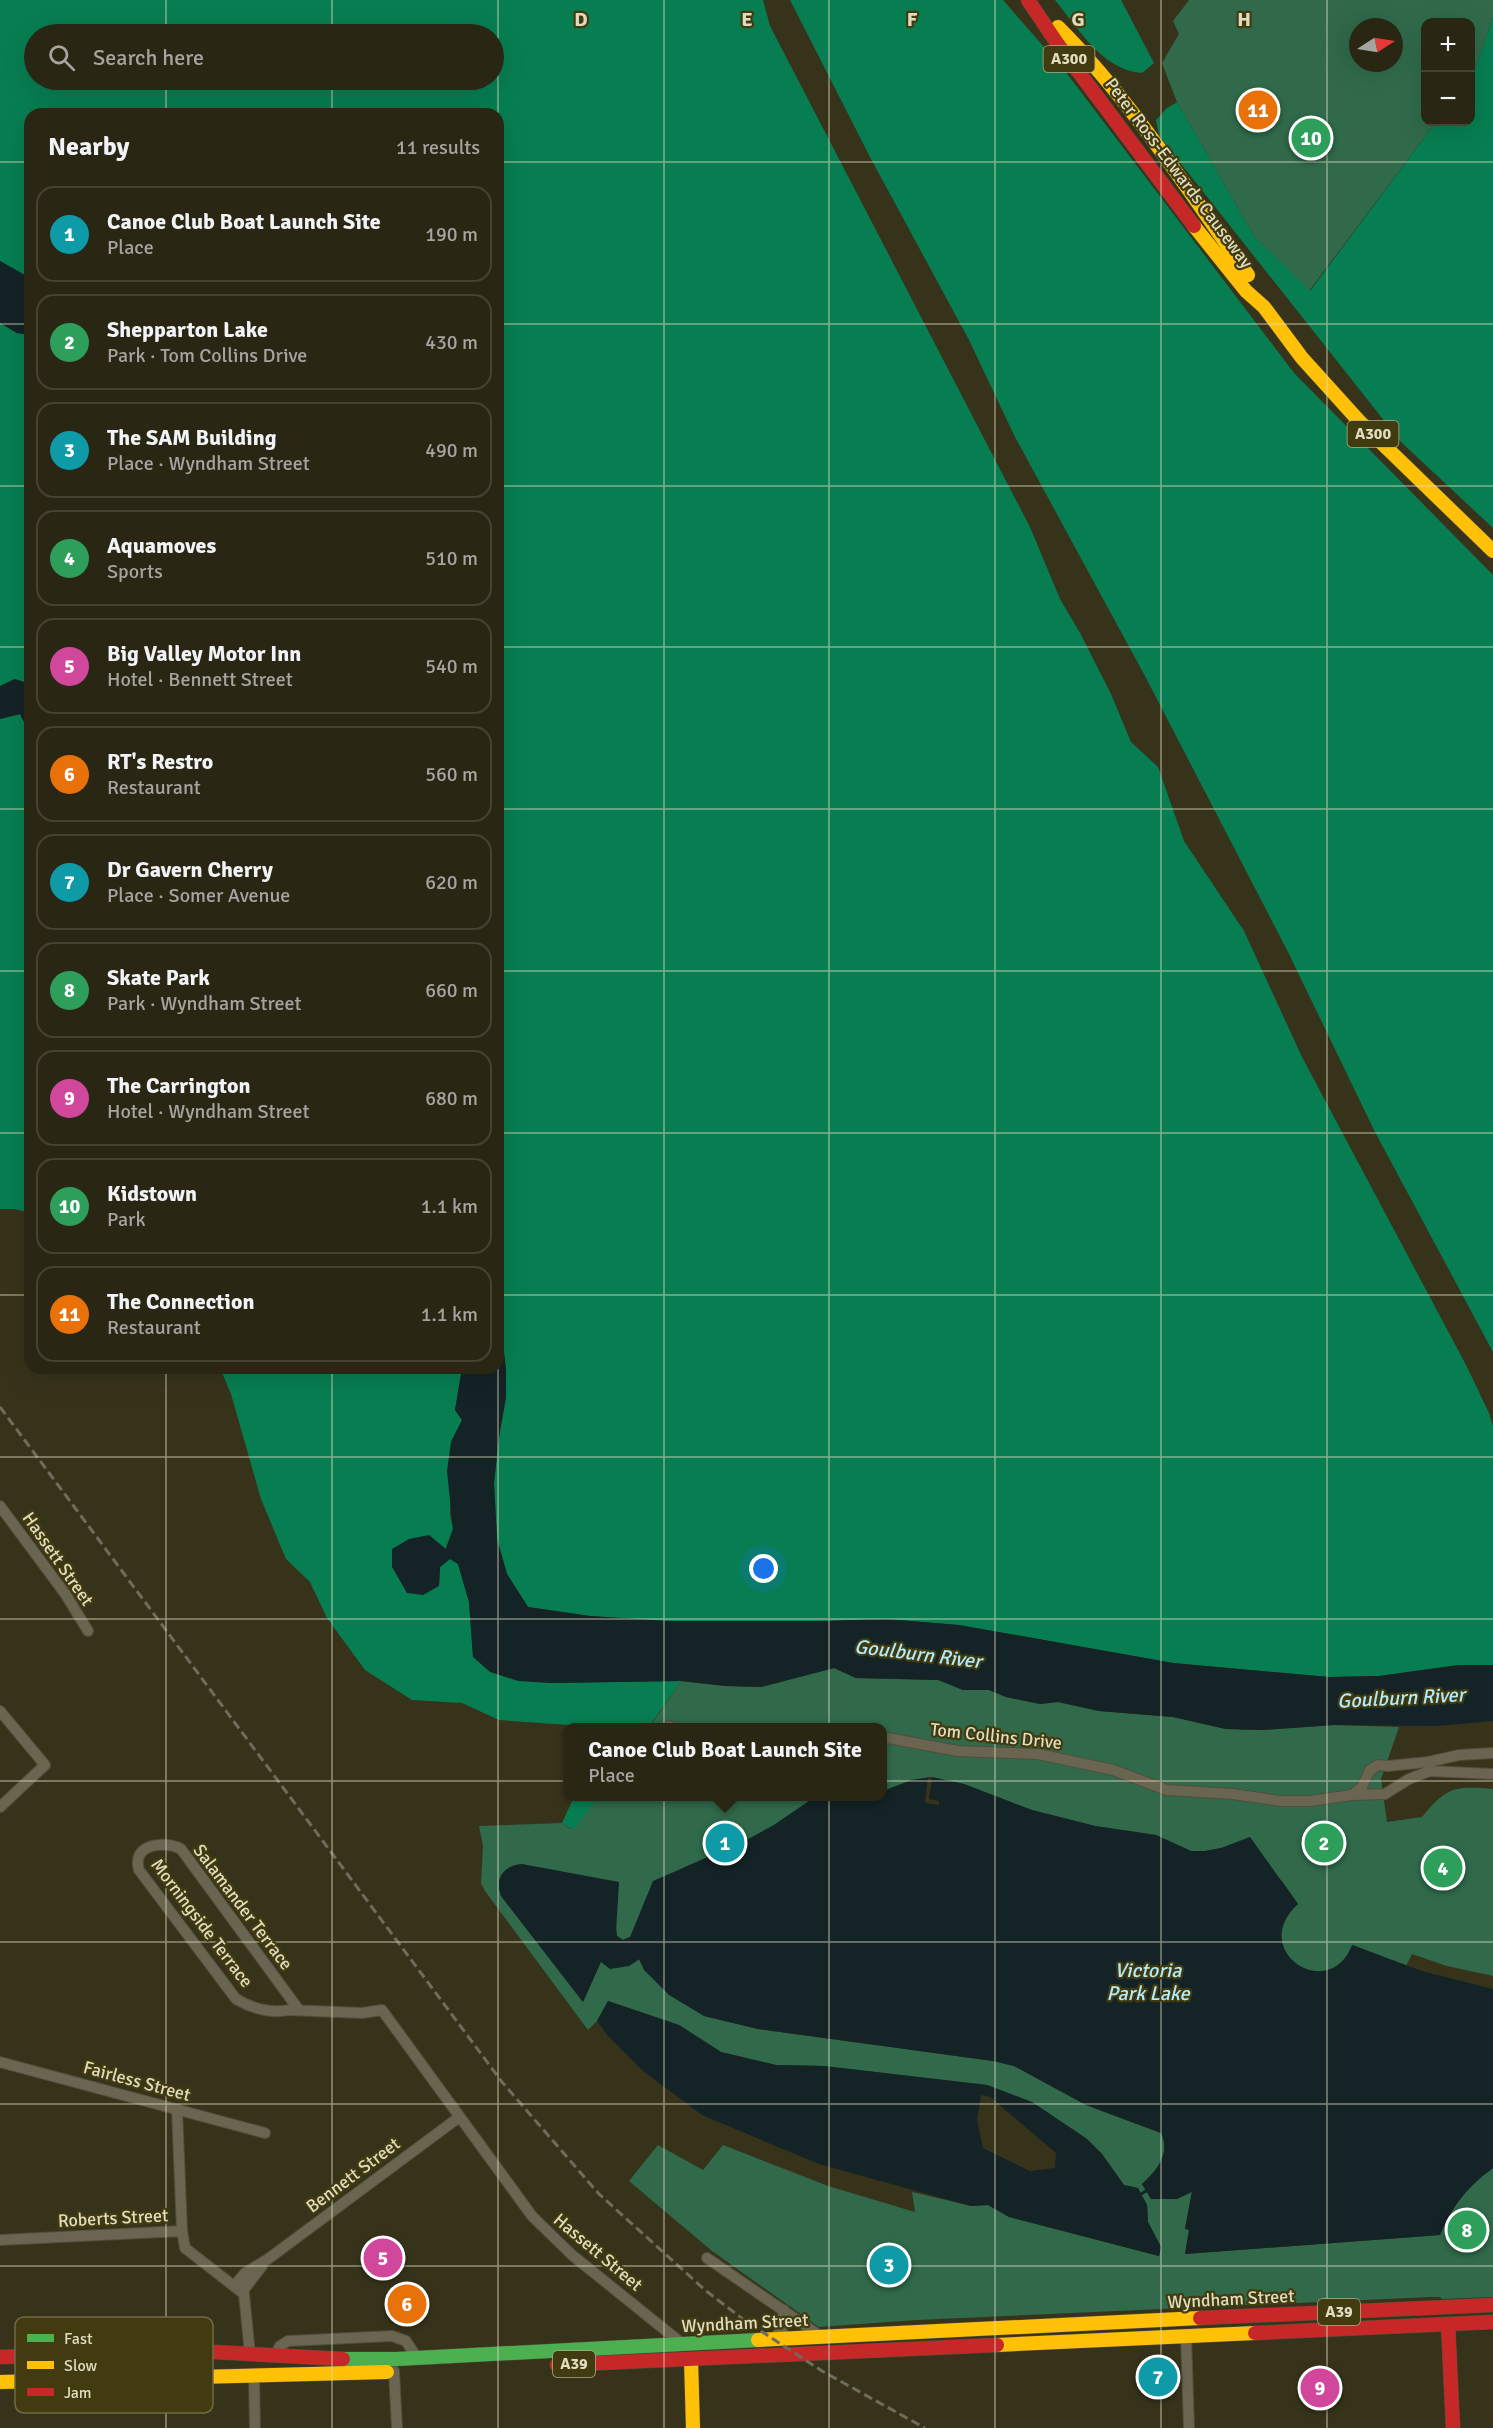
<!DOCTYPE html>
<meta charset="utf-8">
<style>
:root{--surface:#292614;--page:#353222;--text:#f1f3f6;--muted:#a5a5a0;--line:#454334;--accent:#a5a186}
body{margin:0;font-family:Signika,sans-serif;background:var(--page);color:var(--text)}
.controls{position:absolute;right:18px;top:18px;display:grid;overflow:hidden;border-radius:12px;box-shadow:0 6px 24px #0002}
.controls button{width:54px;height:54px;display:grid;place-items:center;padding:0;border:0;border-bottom:2px solid var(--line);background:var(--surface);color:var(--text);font:30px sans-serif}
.compass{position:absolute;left:1349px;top:18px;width:54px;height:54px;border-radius:50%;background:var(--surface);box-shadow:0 6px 24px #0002;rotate:78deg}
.you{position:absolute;left:764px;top:1569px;width:21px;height:21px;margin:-15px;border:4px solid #fff;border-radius:50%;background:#1a73e8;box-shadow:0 0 0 9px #1a73e833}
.badge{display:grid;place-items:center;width:39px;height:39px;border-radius:50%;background:var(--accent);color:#fff;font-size:20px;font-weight:700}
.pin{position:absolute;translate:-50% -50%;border:3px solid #fff;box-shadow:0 2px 6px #0006}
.popup{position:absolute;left:563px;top:1723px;width:324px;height:78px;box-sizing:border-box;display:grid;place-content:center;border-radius:12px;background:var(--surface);filter:drop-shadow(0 2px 4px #0005);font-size:20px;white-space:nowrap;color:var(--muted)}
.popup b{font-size:22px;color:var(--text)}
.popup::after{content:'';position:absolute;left:50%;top:100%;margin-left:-12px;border:12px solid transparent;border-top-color:var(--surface)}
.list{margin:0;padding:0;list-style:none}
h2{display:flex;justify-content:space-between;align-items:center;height:78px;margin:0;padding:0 24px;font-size:26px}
h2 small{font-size:20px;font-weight:400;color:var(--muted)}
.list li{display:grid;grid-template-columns:39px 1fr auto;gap:18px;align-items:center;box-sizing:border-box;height:96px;margin:0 12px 12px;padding:0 12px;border:2px solid var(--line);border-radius:18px}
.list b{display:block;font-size:22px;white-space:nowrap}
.list p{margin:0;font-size:20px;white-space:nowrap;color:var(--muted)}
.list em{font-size:20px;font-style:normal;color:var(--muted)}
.icon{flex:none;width:33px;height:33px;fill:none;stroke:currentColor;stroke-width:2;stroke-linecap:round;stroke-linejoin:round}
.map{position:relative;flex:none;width:1493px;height:2428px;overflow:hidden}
.search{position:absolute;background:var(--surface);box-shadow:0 6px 24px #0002;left:24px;top:24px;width:480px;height:66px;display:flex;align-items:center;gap:15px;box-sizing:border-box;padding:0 21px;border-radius:33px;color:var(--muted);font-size:22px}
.panel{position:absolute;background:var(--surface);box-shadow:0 6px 24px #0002;left:24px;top:108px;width:480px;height:1266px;border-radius:18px}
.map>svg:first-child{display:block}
.green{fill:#306a4b;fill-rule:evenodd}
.forest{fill:#077e51;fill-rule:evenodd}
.water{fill:#142326;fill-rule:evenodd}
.pier{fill:#37331b}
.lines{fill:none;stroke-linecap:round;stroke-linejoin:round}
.stream{stroke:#142326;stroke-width:3}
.street-casing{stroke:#504d3a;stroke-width:12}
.fast-casing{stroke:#504d3a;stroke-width:15}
.slow-casing{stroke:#504d3a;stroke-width:15}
.jam-casing{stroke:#504d3a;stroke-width:15}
.street{stroke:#696551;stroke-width:10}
.fast{stroke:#4caf50;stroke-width:14}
.slow{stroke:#ffc107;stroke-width:14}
.jam{stroke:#c62828;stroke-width:14}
.rail{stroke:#6f6c5b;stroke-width:3;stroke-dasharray:9 4.5;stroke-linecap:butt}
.grid{fill:none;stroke:#e0dcbf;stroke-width:1.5;stroke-opacity:0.55}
.labels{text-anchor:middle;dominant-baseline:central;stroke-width:4.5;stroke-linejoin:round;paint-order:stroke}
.shield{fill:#423b10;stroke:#b1ac8a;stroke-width:1.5}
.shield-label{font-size:16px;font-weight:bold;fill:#e0dcbf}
.street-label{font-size:18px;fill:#e0dcbf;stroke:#423b10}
.water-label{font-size:20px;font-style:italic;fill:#b2ebfd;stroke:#423b10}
.key{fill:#423b10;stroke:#716b45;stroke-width:1.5}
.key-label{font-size:16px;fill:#e0dcbf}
.grid-label{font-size:20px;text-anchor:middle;font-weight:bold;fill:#e0dcbf;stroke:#423b10;stroke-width:4.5;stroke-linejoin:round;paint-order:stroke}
</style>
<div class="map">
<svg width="1493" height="2428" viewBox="0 0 1493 2428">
<rect width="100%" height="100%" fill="#37331b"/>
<g class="green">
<path d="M 1189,0 L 1493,0 L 1493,18 L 1475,69 L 1471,75 L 1470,22 L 1426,22 L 1426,122 L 1436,122 L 1309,291 L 1254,236 L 1177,102 L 1162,63 L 1179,34 L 1173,21 ZM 1358,27 L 1394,27 L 1394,63 L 1358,63 Z"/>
<path d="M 834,1668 L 856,1678 L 939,1680 L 963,1690 L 989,1690 L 1006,1697 L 1040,1704 L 1058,1702 L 1099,1711 L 1173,1717 L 1226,1729 L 1262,1730 L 1334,1725 L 1399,1727 L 1381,1779 L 1387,1822 L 1422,1817 C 1447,1787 1454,1786 1493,1789 L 1493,1976 L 1447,1966 L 1412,1954 L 1406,1966 L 1353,1945 C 1326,2005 1248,1950 1298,1904 L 1282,1881 L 1221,1848 L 1205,1851 L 1191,1851 L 1156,1835 L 1095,1826 L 1032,1810 L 964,1784 L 932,1777 L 912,1780 L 883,1791 L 882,1728 L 649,1728 L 681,1681 L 726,1686 L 761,1687 Z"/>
<path d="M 598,1797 L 815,1797 L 774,1825 L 745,1841 L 685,1867 L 630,1937 L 623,1940 L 617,1936 L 616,1923 L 515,1865 C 500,1870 496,1882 501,1896 L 583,2002 L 601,1961 L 629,1966 L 640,1959 L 704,2016 L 758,2029 L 993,2061 L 1014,2066 L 1086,2105 L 1161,2133 C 1171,2154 1157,2170 1142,2184 L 1151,2199 L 1177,2199 L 1192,2191 L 1185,2228 L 1189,2230 L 1185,2254 L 1440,2235 C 1452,2206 1468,2186 1493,2168 L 1493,2297 L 1442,2299 L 1440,2297 L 1430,2297 L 916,2320 L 819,2327 L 712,2251 L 629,2181 L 658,2145 L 703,2170 L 723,2145 L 828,2186 L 915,2212 L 912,2192 L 971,2206 L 988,2205 L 1009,2217 L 1159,2256 L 1161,2247 L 1148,2222 L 1147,2205 L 1138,2188 L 1124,2185 L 1102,2154 L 1087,2139 L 1032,2102 L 987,2085 L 824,2066 L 776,2065 L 721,2052 L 679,2025 L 608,2001 L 597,2021 L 588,2030 L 485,1891 L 481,1883 L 483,1846 L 479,1826 L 562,1823 L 570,1829 L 574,1828 Z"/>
</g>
<g class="forest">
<path d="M 0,0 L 763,0 L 770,26 L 1030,527 L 1060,599 L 1080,633 L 1111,694 L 1131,742 L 1158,767 L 1184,841 L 1244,931 L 1302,1057 L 1466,1365 L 1489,1413 L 1493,1426 L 1493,1665 L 1459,1665 L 1379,1676 L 1329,1677 L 1173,1663 L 959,1625 L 885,1619 L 828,1621 L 666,1621 L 590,1616 L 528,1607 L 507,1574 L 497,1539 L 494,1483 L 499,1437 L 506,1397 L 506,1369 L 498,1306 L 498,114 L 30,114 L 30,278 L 0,261 ZM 34,34 L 494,34 L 494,80 L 34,80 Z"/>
<polygon points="790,0 1003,0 1065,71 1294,373 1493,575 1493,1352 1375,1132 1288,952 1145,676 1015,437 969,340 870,157"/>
<path d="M 1055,0 L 1121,0 L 1154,63 L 1142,73 C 1102,70 1078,28 1055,0 Z"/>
<polygon points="1493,18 1493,528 1401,442 1159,136 1156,120 1166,109 1177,102 1254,236 1310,291 1436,122 1470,122 1471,75 1475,69"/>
<polygon points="0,323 17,333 30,335 30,684 15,679 0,686"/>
<polygon points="20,714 30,734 30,1213 15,1209 0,1209 0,719"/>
<polygon points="220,1368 462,1368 455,1410 462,1420 451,1442 450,1515 453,1529 445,1550 429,1535 439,1586 440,1567 450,1559 458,1564 469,1602 473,1657 550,1683 681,1681 649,1727 570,1728 569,1725 499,1720 462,1703 412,1700 365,1670 327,1618 310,1582 286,1559 261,1499 231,1394"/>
<polygon points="574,1797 598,1797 575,1828 571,1829 562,1823"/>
</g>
<g class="water">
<polygon points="0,261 30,278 30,335 17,333 0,323"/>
<polygon points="15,679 30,684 30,734 20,714 0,719 0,686"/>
<polygon points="498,1306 506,1369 506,1397 499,1437 494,1483 497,1539 507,1574 528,1607 590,1616 666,1621 828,1621 885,1619 959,1625 1173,1663 1329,1677 1379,1676 1459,1665 1493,1665 1493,1721 1438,1726 1334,1725 1261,1730 1226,1729 1173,1717 1099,1711 1058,1702 1040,1704 1006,1697 989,1690 963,1690 938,1680 856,1678 834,1668 761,1687 726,1686 681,1681 550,1683 518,1681 490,1672 473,1657 469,1602 458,1564 450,1559 440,1567 439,1586 423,1595 407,1593 392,1567 392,1549 409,1539 429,1535 446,1549 453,1529 447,1471 451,1442 462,1420 455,1410 462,1368 498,1368"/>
<path d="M 931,1777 L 964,1784 L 1032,1810 L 1095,1826 L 1156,1835 L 1191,1851 L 1205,1851 L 1221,1848 L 1250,1837 L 1298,1904 C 1246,1950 1330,2005 1352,1945 L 1422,1971 L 1493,1989 L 1493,2168 C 1468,2186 1452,2206 1440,2235 L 1185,2254 L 1189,2230 L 1185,2229 L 1192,2192 L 1177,2199 L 1151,2199 L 1142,2184 C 1157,2170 1171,2154 1161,2133 L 1086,2105 L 1014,2066 L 993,2061 L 758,2029 L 704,2016 L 669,1995 L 644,1970 L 639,1959 L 629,1966 L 610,1969 L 601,1962 L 583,2002 L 501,1896 C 495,1878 503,1866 522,1864 L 619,1882 L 616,1930 L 617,1936 L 623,1940 L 630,1937 L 653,1881 L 745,1841 L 774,1825 L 815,1797 L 882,1796 L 883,1791 L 912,1780 Z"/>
<path d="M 608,2001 L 679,2025 L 721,2052 L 776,2065 L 824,2066 L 987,2085 L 1032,2102 L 1087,2139 L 1102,2154 L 1124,2185 L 1138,2188 L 1147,2205 L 1148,2222 L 1161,2247 L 1159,2256 L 1009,2217 L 988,2205 L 971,2206 L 819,2164 L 702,2115 L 643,2071 L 608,2036 L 597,2021 ZM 981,2095 L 990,2097 L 1056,2153 L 1055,2168 L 1030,2171 L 983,2148 L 977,2120 Z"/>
</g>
<polygon class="pier" points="928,1777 932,1777 929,1799 939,1801 939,1805 925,1803"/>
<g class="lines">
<polyline class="stream" points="1141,2194 1146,2191"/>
<defs>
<g id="street">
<polyline points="0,1506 66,1595 88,1631"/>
<polyline points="0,1711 45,1765 0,1807"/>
<polyline points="669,1726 674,1728"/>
<polyline points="882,1737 958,1751 1038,1754 1113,1770 1167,1790 1233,1794 1280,1801 1310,1801 1352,1795 1385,1794 1409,1779 1430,1771 1493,1774"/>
<polyline points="1352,1795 1362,1787 1370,1770 1378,1765 1388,1766 1428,1762 1459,1755 1493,1753"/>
<path d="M 299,2010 L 181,1849 C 164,1840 131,1844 139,1870 L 236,1999 C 251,2008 271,2014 289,2010 L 362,2013 L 382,2010 L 532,2216 L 572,2255 L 680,2342"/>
<polyline points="0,2062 265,2133"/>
<polyline points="177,2109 182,2231"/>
<polyline points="0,2240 182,2231 185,2248 244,2294 250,2354"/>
<polyline points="707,2258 819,2335"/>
<polyline points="235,2285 245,2273 268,2259 458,2118"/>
<polyline points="242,2292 262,2266"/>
<polyline points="1186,2336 1189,2428"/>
<polyline points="773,2340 782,2329 784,2310"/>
<polyline points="275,2356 280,2346 288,2341 392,2336 406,2341 417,2358"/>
<polyline points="394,2371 397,2428"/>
<polyline points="254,2375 255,2428"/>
</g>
<polyline id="fast" points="343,2359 397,2359 758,2340"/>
<g id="slow">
<path d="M 1058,27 C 1131,100 1188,190 1248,275"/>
<polyline points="1194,226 1246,291 1264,307 1302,358 1359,421 1493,551"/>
<polyline points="758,2340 1200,2318"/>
<polyline points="997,2345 1255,2333"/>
<polyline points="691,2359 693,2428"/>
<polyline points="0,2382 387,2372"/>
</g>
<g id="jam">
<polyline points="1028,0 1057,43 1194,226"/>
<polyline points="1200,2318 1493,2305"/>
<polyline points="1448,2324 1453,2428"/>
<polyline points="1255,2333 1493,2322"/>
<polyline points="0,2357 196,2351 343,2359"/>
<polyline points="557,2365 997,2345"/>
</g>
</defs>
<use href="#street" class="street-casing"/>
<use href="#fast" class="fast-casing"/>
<use href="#slow" class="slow-casing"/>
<use href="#jam" class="jam-casing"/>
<use href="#street" class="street"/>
<use href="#fast" class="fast"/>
<use href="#slow" class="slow"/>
<use href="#jam" class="jam"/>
<polyline class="rail" points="0,1407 502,2082 599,2194 705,2290 744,2320 822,2371 925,2428"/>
</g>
<path class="grid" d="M 166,0 L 166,34M 332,0 L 332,34M 498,0 L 498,114M 664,0 L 664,2428M 829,0 L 829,2428M 995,0 L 995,2428M 1161,0 L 1161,2428M 1327,0 L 1327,2428M 166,80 L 166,114M 332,80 L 332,114M 0,162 L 30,162M 498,162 L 1493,162M 0,324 L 30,324M 498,324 L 1493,324M 0,486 L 30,486M 498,486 L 1493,486M 0,647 L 30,647M 498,647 L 1493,647M 0,809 L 30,809M 498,809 L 1493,809M 0,971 L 30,971M 498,971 L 1493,971M 0,1133 L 30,1133M 498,1133 L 1493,1133M 0,1295 L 30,1295M 498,1295 L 1493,1295M 166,1368 L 166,2428M 332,1368 L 332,2428M 498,1368 L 498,2428M 0,1457 L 1493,1457M 0,1619 L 1493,1619M 0,1781 L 1493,1781M 0,1942 L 1493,1942M 0,2104 L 1493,2104M 0,2266 L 1493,2266"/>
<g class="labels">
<g class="shield">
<rect x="1043.5" y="46" width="51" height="26" rx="4.5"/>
<rect x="1347.5" y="421" width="51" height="26" rx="4.5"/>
<rect x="1318" y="2299" width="42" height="26" rx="4.5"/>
<rect x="553" y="2351" width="42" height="26" rx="4.5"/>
</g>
<g class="shield-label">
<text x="1069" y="59">A300</text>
<text x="1373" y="434">A300</text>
<text x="1339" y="2312">A39</text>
<text x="574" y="2364">A39</text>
</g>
<g class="street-label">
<text transform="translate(1179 173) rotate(53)">Peter Ross-Edwards Causeway</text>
<text transform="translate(58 1559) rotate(55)">Hassett Street</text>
<text transform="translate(996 1736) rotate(6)">Tom Collins Drive</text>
<text transform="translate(243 1907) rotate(53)">Salamander Terrace</text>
<text transform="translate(202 1923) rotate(53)">Morningside Terrace</text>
<text transform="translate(137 2081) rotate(15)">Fairless Street</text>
<text transform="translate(353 2175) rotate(-37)">Bennett Street</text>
<text transform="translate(113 2218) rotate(-3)">Roberts Street</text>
<text transform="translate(598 2252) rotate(40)">Hassett Street</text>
<text transform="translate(1231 2299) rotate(-3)">Wyndham Street</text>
<text transform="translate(745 2323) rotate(-3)">Wyndham Street</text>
</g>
<g class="water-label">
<text transform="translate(918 1654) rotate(7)">Goulburn River</text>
<text transform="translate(1401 1698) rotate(-3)">Goulburn River</text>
<text x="1148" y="1970">Victoria<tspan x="1148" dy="23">Park Lake</tspan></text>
</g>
</g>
<rect x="15" y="2317" width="198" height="96" rx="9" class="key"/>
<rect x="27" y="2334" width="27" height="8" fill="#4caf50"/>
<rect x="27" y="2361" width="27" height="8" fill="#ffc107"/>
<rect x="27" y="2388" width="27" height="8" fill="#c62828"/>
<g class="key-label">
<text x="64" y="2344">Fast</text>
<text x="64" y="2371">Slow</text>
<text x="64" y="2398">Jam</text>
</g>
<g class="grid-label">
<text x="581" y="26">D</text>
<text x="747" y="26">E</text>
<text x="912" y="26">F</text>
<text x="1078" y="26">G</text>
<text x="1244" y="26">H</text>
</g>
</svg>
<div class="controls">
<button>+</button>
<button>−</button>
</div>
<svg class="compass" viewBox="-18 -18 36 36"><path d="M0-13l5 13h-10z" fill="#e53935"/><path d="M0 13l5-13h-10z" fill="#a5a5a0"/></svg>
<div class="you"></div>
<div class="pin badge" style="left:725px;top:1843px;background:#0f9aa8">1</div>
<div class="popup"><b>Canoe Club Boat Launch Site</b>Place</div>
<div class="pin badge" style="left:1324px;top:1843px;background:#2e9e5b">2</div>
<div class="pin badge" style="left:889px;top:2265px;background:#0f9aa8">3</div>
<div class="pin badge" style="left:1443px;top:1868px;background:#2e9e5b">4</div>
<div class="pin badge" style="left:383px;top:2258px;background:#d1479c">5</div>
<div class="pin badge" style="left:407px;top:2304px;background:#e8710a">6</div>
<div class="pin badge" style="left:1158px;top:2377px;background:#0f9aa8">7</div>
<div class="pin badge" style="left:1467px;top:2230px;background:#2e9e5b">8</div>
<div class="pin badge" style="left:1320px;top:2388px;background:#d1479c">9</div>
<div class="pin badge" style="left:1311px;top:138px;background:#2e9e5b">10</div>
<div class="pin badge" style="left:1258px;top:110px;background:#e8710a">11</div>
<div class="search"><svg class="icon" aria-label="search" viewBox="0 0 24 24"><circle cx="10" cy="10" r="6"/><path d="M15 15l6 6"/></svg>Search here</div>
<section class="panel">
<h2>Nearby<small>11 results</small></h2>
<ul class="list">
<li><span class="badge" style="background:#0f9aa8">1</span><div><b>Canoe Club Boat Launch Site</b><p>Place</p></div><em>190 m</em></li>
<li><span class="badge" style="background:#2e9e5b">2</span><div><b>Shepparton Lake</b><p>Park · Tom Collins Drive</p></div><em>430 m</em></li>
<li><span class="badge" style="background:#0f9aa8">3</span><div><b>The SAM Building</b><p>Place · Wyndham Street</p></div><em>490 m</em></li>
<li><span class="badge" style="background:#2e9e5b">4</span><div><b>Aquamoves</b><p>Sports</p></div><em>510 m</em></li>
<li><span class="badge" style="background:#d1479c">5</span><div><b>Big Valley Motor Inn</b><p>Hotel · Bennett Street</p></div><em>540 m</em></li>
<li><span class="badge" style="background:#e8710a">6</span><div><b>RT's Restro</b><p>Restaurant</p></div><em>560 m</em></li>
<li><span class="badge" style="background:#0f9aa8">7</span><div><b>Dr Gavern Cherry</b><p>Place · Somer Avenue</p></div><em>620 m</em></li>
<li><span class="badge" style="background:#2e9e5b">8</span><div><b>Skate Park</b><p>Park · Wyndham Street</p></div><em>660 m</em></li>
<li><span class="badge" style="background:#d1479c">9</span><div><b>The Carrington</b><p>Hotel · Wyndham Street</p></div><em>680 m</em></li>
<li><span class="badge" style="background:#2e9e5b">10</span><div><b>Kidstown</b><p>Park</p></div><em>1.1 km</em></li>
<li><span class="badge" style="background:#e8710a">11</span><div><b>The Connection</b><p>Restaurant</p></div><em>1.1 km</em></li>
</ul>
</section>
</div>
